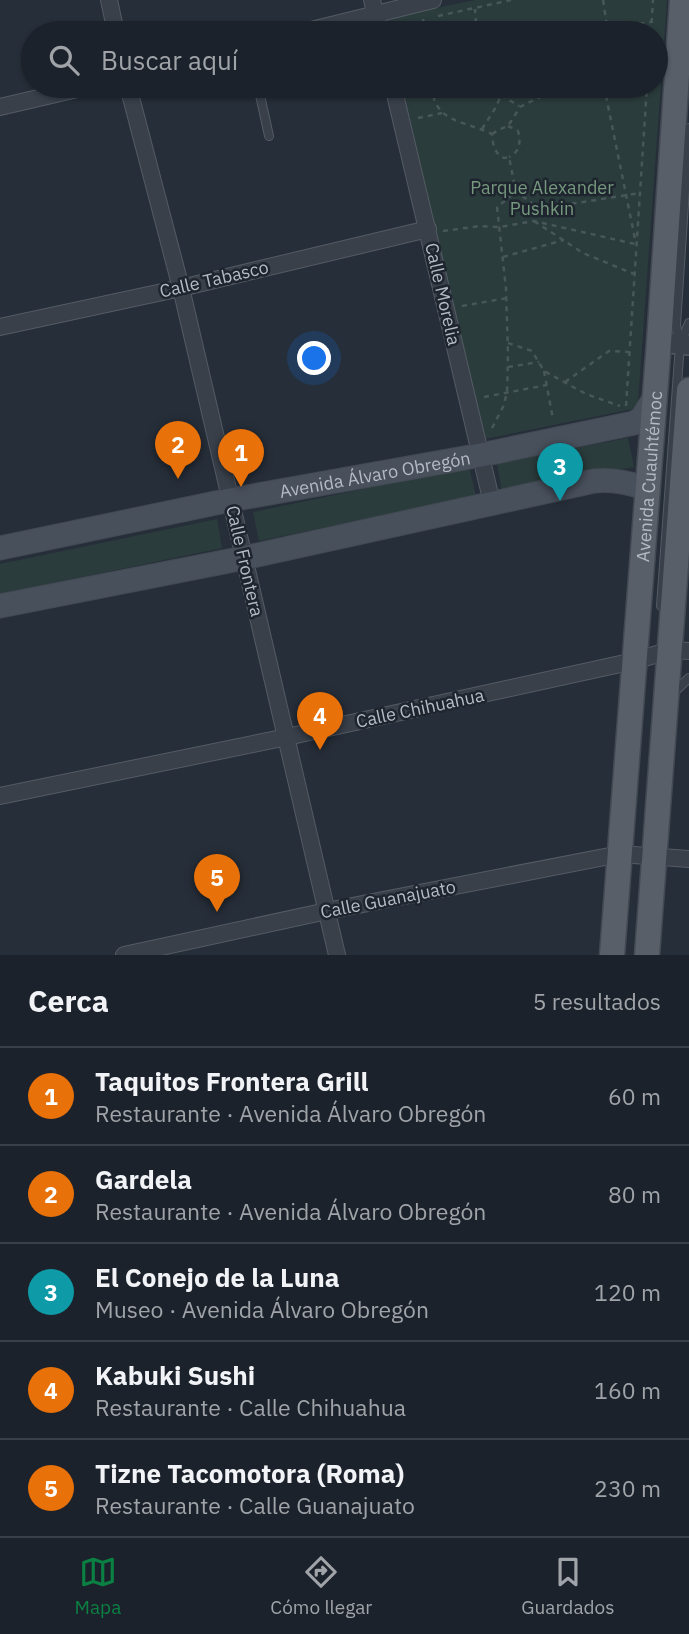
<!DOCTYPE html>
<html lang="es">
<meta charset="utf-8">
<style>
:root{--surface:#1c222b;--page:#292f37;--text:#f1f3f6;--muted:#a0a4a9;--line:#3a3f47;--accent:#0b8043}
body{margin:0;font-family:"IBM Plex Sans",sans-serif;background:var(--page);color:var(--text)}
.you{position:absolute;left:315px;top:359px;width:24px;height:24px;margin:-18px;border:5px solid #fff;border-radius:50%;background:#1a73e8;box-shadow:0 0 0 10px #1a73e833}
.badge{display:grid;place-items:center;width:46px;height:46px;border-radius:50%;background:var(--accent);color:#fff;font-size:23px;font-weight:700}
.pin{position:absolute;translate:-50% -58px;filter:drop-shadow(0 2px 4px #0008)}
.pin::after{content:'';position:absolute;top:37px;width:24px;height:21px;background:inherit;clip-path:polygon(0 0,100% 0,50% 100%)}
.list{margin:0;padding:0;list-style:none}
h2{display:flex;justify-content:space-between;align-items:center;height:91px;margin:0;padding:0 28px;font-size:30px}
h2 small{font-size:23px;font-weight:400;color:var(--muted)}
.list li{display:grid;grid-template-columns:46px 1fr auto;gap:21px;align-items:center;box-sizing:border-box;height:98px;padding:0 28px;border-top:2px solid var(--line)}
.list b{display:block;font-size:26px;white-space:nowrap}
.list p{margin:0;font-size:23px;white-space:nowrap;color:var(--muted)}
.list em{font-size:23px;font-style:normal;color:var(--muted)}
.icon{flex:none;width:38px;height:38px;fill:none;stroke:currentColor;stroke-width:2;stroke-linecap:round;stroke-linejoin:round}
.map{position:relative;flex:none;width:689px;height:955px;overflow:hidden}
.search{position:absolute;background:var(--surface);box-shadow:0 2px 5px #0004;left:21px;right:21px;top:21px;height:77px;display:flex;align-items:center;gap:18px;box-sizing:border-box;padding:0 24px;border-radius:38px;color:var(--muted);font-size:26px}
.sheet{height:581px;background:var(--surface)}
nav{display:flex;justify-content:space-around;align-items:center;box-sizing:border-box;height:98px;border-top:2px solid var(--line);background:var(--surface);font-size:19px;color:var(--muted)}
nav a{display:grid;justify-items:center;gap:4px}
nav .on{color:var(--accent)}
.map>svg:first-child{display:block}
.green{fill:#2b3c3c}
.lines{fill:none;stroke-linecap:round;stroke-linejoin:round}
.service-casing{stroke:#545b64;stroke-width:10}
.minor-casing{stroke:#545b64;stroke-width:18}
.tertiary-casing{stroke:#545b64;stroke-width:22}
.secondary-casing{stroke:#424952;stroke-width:25}
.primary-casing{stroke:#424952;stroke-width:27}
.path{stroke:#485759;stroke-width:2.5;stroke-dasharray:5 5;stroke-linecap:butt}
.service{stroke:#39404a;stroke-width:8}
.minor{stroke:#39404a;stroke-width:16}
.tertiary{stroke:#39404a;stroke-width:19}
.secondary{stroke:#48505c;stroke-width:23}
.primary{stroke:#585f69;stroke-width:24}
.labels{text-anchor:middle;dominant-baseline:central;stroke-width:5;stroke-linejoin:round;paint-order:stroke}
.park-label{font-size:18px;fill:#76987e;stroke:#1e252e}
.street-label{font-size:18px;fill:#b5bbc5;stroke:#1e252e}
</style>
<div class="map">
<svg width="689" height="955" viewBox="0 0 689 955">
<rect width="100%" height="100%" fill="#262e39"/>
<g class="green">
<polygon points="475,0 667,0 638,402 633,409 485,439 402,86 656,86 656,33 390,33 386,18"/>
<polygon points="628,438 634,467 502,492 497,463"/>
<polygon points="469,467 476,496 259,541 253,512"/>
<polygon points="217,519 222,548 0,594 0,564"/>
</g>
<g class="lines">
<defs>
<g id="service">
<polyline points="258,86 269,136"/>
<polyline points="680,344 689,323"/>
<polyline points="661,606 680,344 676,325 689,128"/>
<polyline points="671,695 689,678"/>
</g>
<g id="minor">
<polyline points="109,0 116,33"/>
<polyline points="372,0 380,33"/>
<polyline points="299,33 433,0"/>
<polyline points="128,86 181,288 337,955"/>
<polyline points="393,86 492,503"/>
<polyline points="0,107 90,86"/>
<polyline points="0,327 181,288 428,229"/>
<polyline points="0,796 287,737 634,661 671,650 689,651"/>
<polyline points="124,955 327,911 620,854 689,859"/>
</g>
<polyline id="tertiary" points="659,342 689,345"/>
<g id="secondary">
<path id="s1" d="M 0,548 L 230,500 L 481,455 L 634,423 L 642,418 L 655,397"/>
<path d="M 0,606 L 244,558 L 594,481 C 613,479 629,483 648,489"/>
</g>
<g id="primary">
<path id="s2" d="M 612,955 L 659,342 L 682,0"/>
<polyline points="647,955 689,390"/>
</g>
</defs>
<use href="#service" class="service-casing"/>
<use href="#minor" class="minor-casing"/>
<use href="#tertiary" class="tertiary-casing"/>
<use href="#secondary" class="secondary-casing"/>
<use href="#primary" class="primary-casing"/>
<g class="path">
<polyline points="603,0 608,33"/>
<polyline points="438,16 511,0"/>
<polyline points="423,19 426,33"/>
<polyline points="477,25 480,33"/>
<polyline points="475,33 476,22 475,9"/>
<polyline points="580,33 651,22"/>
<polyline points="651,33 653,0"/>
<path d="M 432,86 C 433,123 466,121 492,134 C 493,145 494,153 504,158 L 509,157 L 516,192 L 531,202 L 534,221 L 583,253 L 634,274"/>
<polyline points="537,86 542,95"/>
<polyline points="551,86 552,94"/>
<polyline points="604,86 635,239"/>
<polyline points="501,95 519,106"/>
<polyline points="418,118 442,113"/>
<path d="M 508,126 L 518,131 C 521,142 520,152 509,157"/>
<polyline points="482,129 496,107 505,86"/>
<polyline points="492,134 500,129 508,126 520,107 542,96 596,86"/>
<polyline points="532,210 640,193"/>
<polyline points="443,231 480,226 500,227 534,221 635,244"/>
<polyline points="503,257 564,240"/>
<polyline points="462,306 507,298"/>
<polyline points="508,343 532,351 544,371 586,394 620,406"/>
<polyline points="508,367 539,362"/>
<polyline points="544,371 553,419"/>
<polyline points="565,382 609,351 629,352"/>
<polyline points="484,397 547,385"/>
<polyline points="626,406 647,86"/>
<polyline points="492,428 503,407 507,393 508,354 506,289 497,207 516,192"/>
</g>
<use href="#service" class="service"/>
<use href="#minor" class="minor"/>
<use href="#tertiary" class="tertiary"/>
<use href="#secondary" class="secondary"/>
<use href="#primary" class="primary"/>
</g>
<g class="labels">
<g class="park-label">
<text x="542" y="187">Parque Alexander<tspan x="542" dy="21">Pushkin</tspan></text>
</g>
<g class="street-label">
<text transform="translate(214 279) rotate(-13)">Calle Tabasco</text>
<text transform="translate(443 294) rotate(77)">Calle Morelia</text>
<text stroke="none"><textPath href="#s1" startOffset="382">Avenida Álvaro Obregón</textPath></text>
<text stroke="none"><textPath href="#s2" startOffset="480">Avenida Cuauhtémoc</textPath></text>
<text transform="translate(245 561) rotate(77)">Calle Frontera</text>
<text transform="translate(420 708) rotate(-12)">Calle Chihuahua</text>
<text transform="translate(388 899) rotate(-11)">Calle Guanajuato</text>
</g>
</g>
</svg>
<div class="you"></div>
<div class="pin badge" style="left:241px;top:487px;background:#e8710a">1</div>
<div class="pin badge" style="left:178px;top:479px;background:#e8710a">2</div>
<div class="pin badge" style="left:560px;top:501px;background:#0f9aa8">3</div>
<div class="pin badge" style="left:320px;top:750px;background:#e8710a">4</div>
<div class="pin badge" style="left:217px;top:912px;background:#e8710a">5</div>
<div class="search"><svg class="icon" aria-label="search" viewBox="0 0 24 24"><circle cx="10" cy="10" r="6"/><path d="M15 15l6 6"/></svg>Buscar aquí</div>
</div>
<section class="sheet">
<h2>Cerca<small>5 resultados</small></h2>
<ul class="list">
<li><span class="badge" style="background:#e8710a">1</span><div><b>Taquitos Frontera Grill</b><p>Restaurante · Avenida Álvaro Obregón</p></div><em>60 m</em></li>
<li><span class="badge" style="background:#e8710a">2</span><div><b>Gardela</b><p>Restaurante · Avenida Álvaro Obregón</p></div><em>80 m</em></li>
<li><span class="badge" style="background:#0f9aa8">3</span><div><b>El Conejo de la Luna</b><p>Museo · Avenida Álvaro Obregón</p></div><em>120 m</em></li>
<li><span class="badge" style="background:#e8710a">4</span><div><b>Kabuki Sushi</b><p>Restaurante · Calle Chihuahua</p></div><em>160 m</em></li>
<li><span class="badge" style="background:#e8710a">5</span><div><b>Tizne Tacomotora (Roma)</b><p>Restaurante · Calle Guanajuato</p></div><em>230 m</em></li>
</ul>
</section>
<nav>
<a class="on"><svg class="icon" aria-label="map" viewBox="0 0 24 24"><path d="M3 6l6-2 6 2 6-2v14l-6 2-6-2-6 2zM9 4v14M15 6v14"/></svg>Mapa</a>
<a><svg class="icon" aria-label="directions" viewBox="0 0 24 24"><path d="M12 3l9 9-9 9-9-9zM9 14v-3h6M13 9l2 2-2 2"/></svg>Cómo llegar</a>
<a><svg class="icon" aria-label="saved" viewBox="0 0 24 24"><path d="M7 4h10v16l-5-4-5 4z"/></svg>Guardados</a>
</nav>
